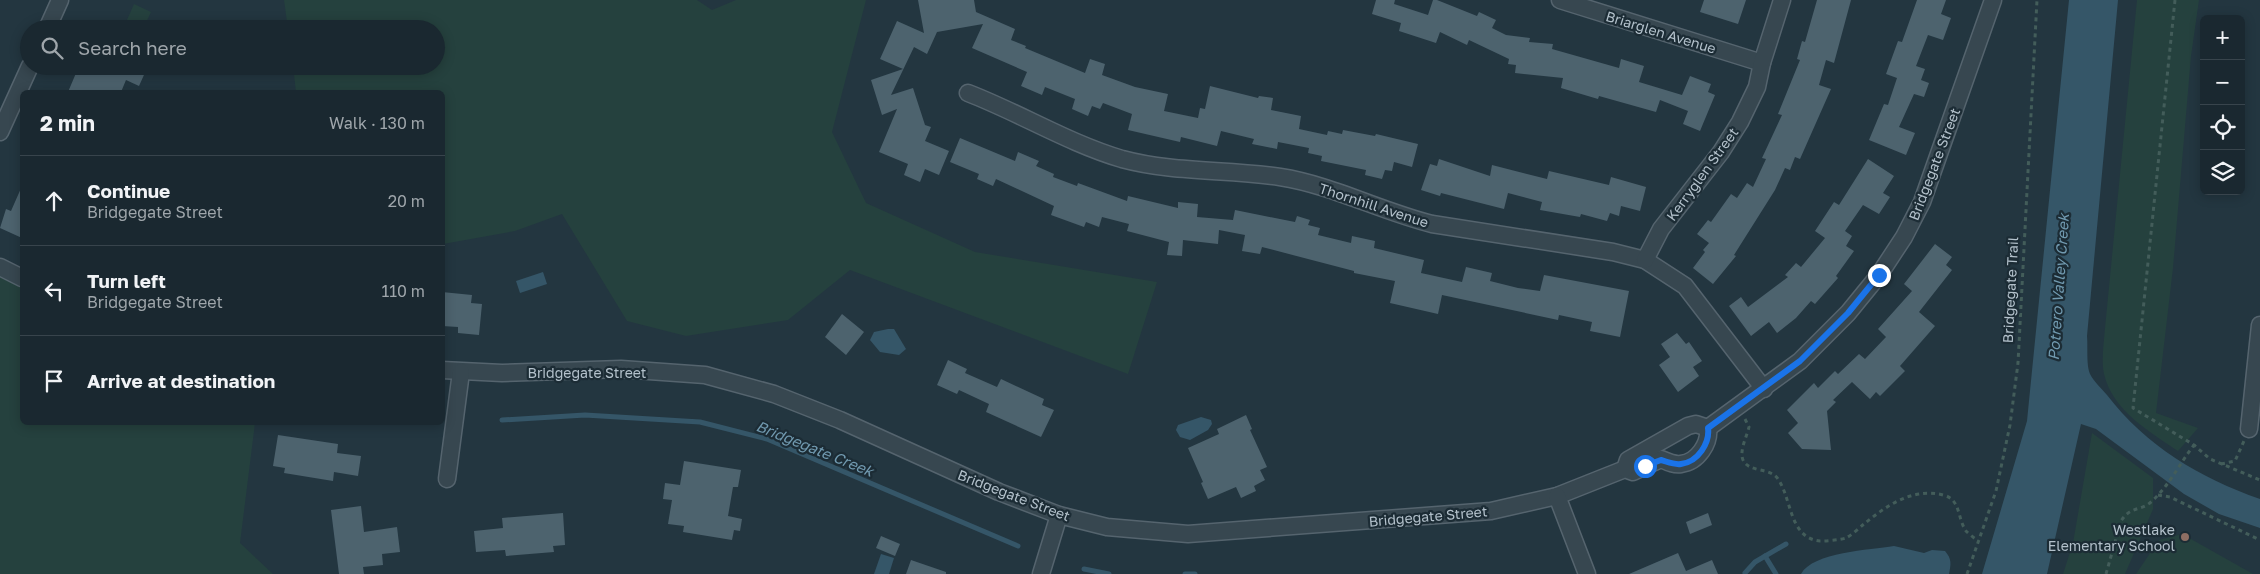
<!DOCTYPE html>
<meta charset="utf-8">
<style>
:root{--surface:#1a2830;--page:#233038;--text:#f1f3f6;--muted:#9fa6ab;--line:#38444c}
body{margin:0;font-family:"Golos Text",sans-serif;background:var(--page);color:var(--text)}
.controls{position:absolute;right:15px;top:15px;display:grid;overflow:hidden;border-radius:8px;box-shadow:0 2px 12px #0003}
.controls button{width:45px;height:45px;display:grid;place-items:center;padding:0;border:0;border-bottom:1px solid var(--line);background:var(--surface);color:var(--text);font:25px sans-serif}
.stop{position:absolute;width:15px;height:15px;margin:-11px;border:4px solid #1a73e8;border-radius:50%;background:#fff}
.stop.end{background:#1a73e8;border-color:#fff;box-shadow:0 1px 5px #0008}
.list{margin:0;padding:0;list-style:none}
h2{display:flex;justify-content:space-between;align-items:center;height:65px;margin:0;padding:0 20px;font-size:21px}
h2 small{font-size:16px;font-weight:400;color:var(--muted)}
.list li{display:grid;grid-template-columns:32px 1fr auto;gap:15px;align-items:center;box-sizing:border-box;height:90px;padding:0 20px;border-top:1px solid var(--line)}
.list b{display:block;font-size:19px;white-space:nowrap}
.list p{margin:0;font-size:16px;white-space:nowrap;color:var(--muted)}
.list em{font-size:16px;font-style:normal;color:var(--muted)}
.icon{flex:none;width:28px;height:28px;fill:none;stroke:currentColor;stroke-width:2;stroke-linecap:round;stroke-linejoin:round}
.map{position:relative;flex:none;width:2260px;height:574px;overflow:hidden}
.search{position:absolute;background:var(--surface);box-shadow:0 2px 12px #0003;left:20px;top:20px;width:425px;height:55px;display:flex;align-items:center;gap:12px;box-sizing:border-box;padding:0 18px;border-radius:28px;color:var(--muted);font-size:19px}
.panel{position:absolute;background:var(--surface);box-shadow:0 2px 12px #0003;left:20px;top:90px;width:425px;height:335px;border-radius:8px}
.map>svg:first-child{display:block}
.green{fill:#25413e}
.water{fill:#355668}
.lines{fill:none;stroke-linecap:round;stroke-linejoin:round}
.stream{stroke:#355668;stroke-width:5}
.building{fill:#4d636e}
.street-casing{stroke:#55646e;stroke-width:19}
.path{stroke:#435d5a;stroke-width:3;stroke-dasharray:4 4;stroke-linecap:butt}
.street{stroke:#374750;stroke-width:16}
.route{stroke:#1a73e8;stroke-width:6}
.education-dot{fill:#8d6e63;stroke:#1c2c35;stroke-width:2}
.labels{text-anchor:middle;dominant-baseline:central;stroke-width:4.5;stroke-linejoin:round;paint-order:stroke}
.street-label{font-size:14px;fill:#b3c1cb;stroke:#1c2c35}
.poi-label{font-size:14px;fill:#b3c1cb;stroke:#1c2c35;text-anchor:end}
.water-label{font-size:15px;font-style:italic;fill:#719ab0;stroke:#1c2c35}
</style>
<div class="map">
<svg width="2260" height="574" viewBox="0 0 2260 574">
<rect width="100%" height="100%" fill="#233640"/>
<g class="green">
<polygon points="284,0 697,0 712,10 736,0 866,0 832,132 866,203 975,252 1157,282 1128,374 850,270 788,320 686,336 627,321 562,214 515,231 443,244 442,92 296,92 293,66 436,66 436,29 288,29"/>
<path d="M 2137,0 L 2199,0 L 2191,56 L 2173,268 L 2156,413 L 2198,428 L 2178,451 C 2150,432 2112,410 2104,374 C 2101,360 2104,342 2105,328 Z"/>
<polygon points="134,4 151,12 143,29 123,29"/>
<polygon points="0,267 22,278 22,422 255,423 240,543 273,574 0,574"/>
<polygon points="2092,433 2153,478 2153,509 2125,574 2063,574 2073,543"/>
<polygon points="2182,534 2253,574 2136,574 2159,540"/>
</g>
<g class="water">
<path d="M 2069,0 L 2118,0 L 2087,336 C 2088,347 2086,365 2090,374 C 2094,382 2102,389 2107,395 C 2146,446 2200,478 2260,499 L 2260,528 L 2219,514 L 2184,494 L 2096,429 L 2081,424 L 2047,574 L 1982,574 L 2027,421 Z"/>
<polygon points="543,272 547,284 520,293 516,281"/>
<polygon points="888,329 894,329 906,349 899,355 880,352 870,340 874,332"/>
<polygon points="1201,417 1211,420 1212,424 1208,430 1190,440 1180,437 1176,430 1178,425"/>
<path d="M 1894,546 L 1924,553 L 1932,550 L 1945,551 C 1952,559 1951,564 1949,574 L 1801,574 C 1813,552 1870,550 1894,546 Z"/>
<polygon points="881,554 894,558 889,574 874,574"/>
</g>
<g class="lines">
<g class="stream">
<polyline points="502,420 585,415 700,422 767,439 1018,546"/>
<polyline points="1765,556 1776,574"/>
<polyline points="1084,569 1109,574"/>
<polyline points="1745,573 1755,562 1786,544"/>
<polyline points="1185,574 1195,574"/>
</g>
</g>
<g class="building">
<polygon points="918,0 974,0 976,12 1015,29 1011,40 1026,46 1025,48 1085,73 1090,59 1105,64 1102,75 1135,87 1168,94 1164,111 1198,118 1200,108 1205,109 1210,86 1258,98 1259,96 1273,98 1271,110 1301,116 1299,129 1327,135 1328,131 1342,134 1343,130 1375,136 1376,134 1418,144 1412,167 1394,162 1392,171 1385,170 1382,179 1365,175 1366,170 1321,161 1322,156 1308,153 1309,148 1278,142 1277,149 1252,144 1254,139 1221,131 1217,146 1181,137 1180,142 1128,130 1132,114 1103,103 1100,109 1092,106 1088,116 1072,109 1075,99 1045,87 1042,95 1021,86 1027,72 972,48 983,24 937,32 927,54 914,47 891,95 913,88 925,125 931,127 925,141 949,151 939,175 925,169 920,182 904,175 908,164 879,152 897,109 882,115 871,80 903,69 880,59 897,21 924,33"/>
<polygon points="1376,0 1395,0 1394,4 1428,15 1433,0 1437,0 1477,16 1479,12 1496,20 1492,28 1506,35 1530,38 1529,42 1553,44 1552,49 1619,68 1621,59 1644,66 1639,82 1682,95 1690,76 1711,84 1708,92 1715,95 1700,131 1683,124 1688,111 1660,100 1656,112 1599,96 1598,99 1561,88 1563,78 1515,73 1516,65 1508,64 1509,59 1469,40 1467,45 1440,32 1436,43 1399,31 1401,23 1372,14"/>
<polygon points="1704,0 1746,0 1738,24 1700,12"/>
<polygon points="1817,0 1851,0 1834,63 1826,60 1819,85 1831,89 1800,159 1795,157 1790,170 1785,168 1775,190 1734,255 1736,256 1713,284 1693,268 1705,252 1703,250 1709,243 1697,234 1708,220 1711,222 1731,194 1737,198 1747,183 1753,187 1766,159 1762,158 1782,115 1778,114 1800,60 1797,59 1802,41 1805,42"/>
<polygon points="1917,0 1946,0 1941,14 1951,18 1943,40 1928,35 1916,66 1925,69 1921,80 1929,83 1924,97 1914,94 1899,127 1915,133 1906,155 1869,140 1884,104 1888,105 1897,78 1886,74 1898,41 1902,42"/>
<polygon points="79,66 148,66 139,86 126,80 121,92 68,92"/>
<polygon points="960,138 1015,161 1018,152 1039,161 1036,166 1054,174 1053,177 1077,186 1078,183 1127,201 1128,196 1178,208 1178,202 1198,204 1197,217 1233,220 1235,210 1295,222 1297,216 1310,220 1308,225 1320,228 1318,235 1351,243 1352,236 1375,241 1374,248 1424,260 1421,273 1462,282 1466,267 1492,273 1490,281 1518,288 1540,291 1544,275 1629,291 1620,337 1590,331 1592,322 1559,315 1558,320 1442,295 1438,314 1390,303 1395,281 1354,273 1354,271 1262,247 1260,254 1242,251 1245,235 1219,230 1218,244 1183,240 1182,256 1167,255 1169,242 1127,231 1129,224 1102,217 1099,227 1086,222 1084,227 1051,215 1054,206 996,179 993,186 977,179 979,174 950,162"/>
<polygon points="1439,159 1490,176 1492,165 1547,179 1549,171 1609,185 1611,177 1646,187 1640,211 1621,206 1619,216 1610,213 1607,221 1581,214 1580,217 1540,210 1542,202 1508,193 1504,209 1441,193 1440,196 1421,190 1430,164 1437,166"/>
<polygon points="1868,159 1894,176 1883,193 1890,197 1879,214 1863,205 1845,231 1852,236 1846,246 1854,251 1836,276 1838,278 1815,304 1811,301 1796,318 1777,333 1769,322 1751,336 1729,306 1741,297 1748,307 1788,277 1785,275 1796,263 1801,267 1825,238 1815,231 1834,202 1839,205"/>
<polygon points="22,186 22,238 0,228 6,209 11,211"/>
<polygon points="1935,244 1952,257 1946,265 1952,270 1919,312 1935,326 1900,366 1905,371 1880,396 1876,392 1870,399 1852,382 1833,400 1836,402 1827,411 1831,450 1802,449 1788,433 1798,423 1787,410 1814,383 1818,388 1835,371 1838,374 1859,354 1865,359 1886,337 1878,329 1912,291 1904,284"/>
<polygon points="442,292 472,295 471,303 482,304 479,335 458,333 458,327 442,326"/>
<polygon points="842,314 864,332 846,355 825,337"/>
<polygon points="1677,333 1686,344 1689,342 1702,361 1693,367 1699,376 1678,392 1659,365 1670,357 1661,344"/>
<polygon points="948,360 967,369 965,373 997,387 1001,379 1044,399 1042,405 1054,410 1041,437 986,412 989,404 959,390 957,394 937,385"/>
<polygon points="1246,415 1252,429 1250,430 1267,467 1260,470 1265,480 1254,486 1256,491 1241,498 1236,487 1208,499 1201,483 1203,482 1188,448 1219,434 1217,429"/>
<polygon points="278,435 338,444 337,453 361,456 358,476 334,472 333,481 284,473 285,468 273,466"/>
<polygon points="684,461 741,470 738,487 733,487 728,516 742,519 740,531 734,530 732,540 683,532 684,526 668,524 672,500 663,499 665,483 680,485"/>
<polygon points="361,506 364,532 397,527 400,552 382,554 383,565 363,567 364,574 339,574 331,510"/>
<polygon points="563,513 565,545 553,546 554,552 506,556 505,550 476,552 474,531 503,528 502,518"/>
<polygon points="1708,513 1712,525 1690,534 1686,522"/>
<polygon points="881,536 900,544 895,556 876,548"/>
<polygon points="1678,553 1686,571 1712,560 1718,574 1629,574"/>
<polygon points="911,560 946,572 946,574 906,574"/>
</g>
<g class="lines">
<defs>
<g id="street">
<polyline points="1560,0 1762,63"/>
<polyline points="47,29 60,0"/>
<path d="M 968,93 C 1020,113 1068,143 1122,159 C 1174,173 1227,169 1280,177 C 1332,185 1380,211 1432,224 L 1613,252 L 1645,260 L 1685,286 L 1764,389"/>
<polyline points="0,132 30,66"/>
<polyline points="1645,260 1661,229 1721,152 1740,122 1757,87 1762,63 1782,0"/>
<polyline points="0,267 22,278"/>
<path d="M 442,370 L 502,373 L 621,369 L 705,375 L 774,394 L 840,420 L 999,492 L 1059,515 L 1107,527 L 1188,534 L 1491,511 L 1557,496 L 1625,469 L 1633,472 L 1661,459 C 1668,462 1674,465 1681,464 C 1698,462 1710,443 1708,428"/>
<polyline points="1708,428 1800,361 1848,313 1879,275 1904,237 1922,202 1993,0"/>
<polyline points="2249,429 2260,325"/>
<polyline points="1625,469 1628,460 1688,426 1696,424 1708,428"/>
<polyline points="447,479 461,372"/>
<polyline points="1557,496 1587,574"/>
<polyline points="1041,574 1059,515"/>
</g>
</defs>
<use href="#street" class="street-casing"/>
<g class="path">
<polyline points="2175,0 2133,408 2194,445 2210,459 2260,480"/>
<path d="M 1745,419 L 1749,427 C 1747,436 1739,451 1743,460 C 1749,473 1770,467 1778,479 C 1792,499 1789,538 1820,541 C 1826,541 1840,540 1846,538 C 1852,535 1859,528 1864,524 C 1886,506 1913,487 1943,495 C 1961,499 1957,518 1966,531 C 1969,534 1974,538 1978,541"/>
<polyline points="2221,464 2235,461 2244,441"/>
<polyline points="2158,495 2170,497 2260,540"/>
<polyline points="1967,574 1996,491 2010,425 2018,363 2037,0"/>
<path d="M 2106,574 L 2121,521 C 2131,505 2141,512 2152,501 C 2169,486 2180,463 2194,445"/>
</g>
<use href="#street" class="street"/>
</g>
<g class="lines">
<path class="route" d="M 1645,466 L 1661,460 C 1668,462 1674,465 1681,464 C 1698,462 1710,443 1708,428 L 1800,361 L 1848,313 L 1879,275"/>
</g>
<circle class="education-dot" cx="2185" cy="537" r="5"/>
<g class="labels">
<g class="street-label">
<text transform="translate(1661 32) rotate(17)">Briarglen Avenue</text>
<text transform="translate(1934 164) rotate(-69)">Bridgegate Street</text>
<text transform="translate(1702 174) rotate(-54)">Kerryglen Street</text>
<text transform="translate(1374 205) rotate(18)">Thornhill Avenue</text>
<text transform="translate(2010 290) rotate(-87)">Bridgegate Trail</text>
<text x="587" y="372">Bridgegate Street</text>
<text transform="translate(1014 495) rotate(21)">Bridgegate Street</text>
<text transform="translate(1428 516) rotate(-5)">Bridgegate Street</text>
</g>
<g class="poi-label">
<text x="2175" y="529">Westlake<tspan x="2175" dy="16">Elementary School</tspan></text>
</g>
<g class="water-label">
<text transform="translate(2058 287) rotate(-86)">Potrero Valley Creek</text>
<text transform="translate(815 448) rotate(22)">Bridgegate Creek</text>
</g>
</g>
</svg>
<div class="controls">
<button>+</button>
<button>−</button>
<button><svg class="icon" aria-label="locate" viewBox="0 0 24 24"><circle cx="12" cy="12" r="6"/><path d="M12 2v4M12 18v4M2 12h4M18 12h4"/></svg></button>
<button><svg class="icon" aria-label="layers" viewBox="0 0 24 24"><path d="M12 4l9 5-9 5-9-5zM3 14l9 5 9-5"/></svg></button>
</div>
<div class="stop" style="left:1645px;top:466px"></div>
<div class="stop end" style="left:1879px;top:275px"></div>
<div class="search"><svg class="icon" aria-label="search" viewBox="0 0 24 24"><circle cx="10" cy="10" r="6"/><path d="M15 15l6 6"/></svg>Search here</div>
<section class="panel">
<h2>2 min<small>Walk · 130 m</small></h2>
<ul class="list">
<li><svg class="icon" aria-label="ahead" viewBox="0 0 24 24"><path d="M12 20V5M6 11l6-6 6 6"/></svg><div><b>Continue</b><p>Bridgegate Street</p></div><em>20 m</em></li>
<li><svg class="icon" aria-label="left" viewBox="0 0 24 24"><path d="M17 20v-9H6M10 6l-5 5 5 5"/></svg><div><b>Turn left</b><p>Bridgegate Street</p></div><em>110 m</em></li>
<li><svg class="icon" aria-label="arrive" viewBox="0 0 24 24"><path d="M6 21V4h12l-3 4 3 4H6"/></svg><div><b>Arrive at destination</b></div></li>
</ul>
</section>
</div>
